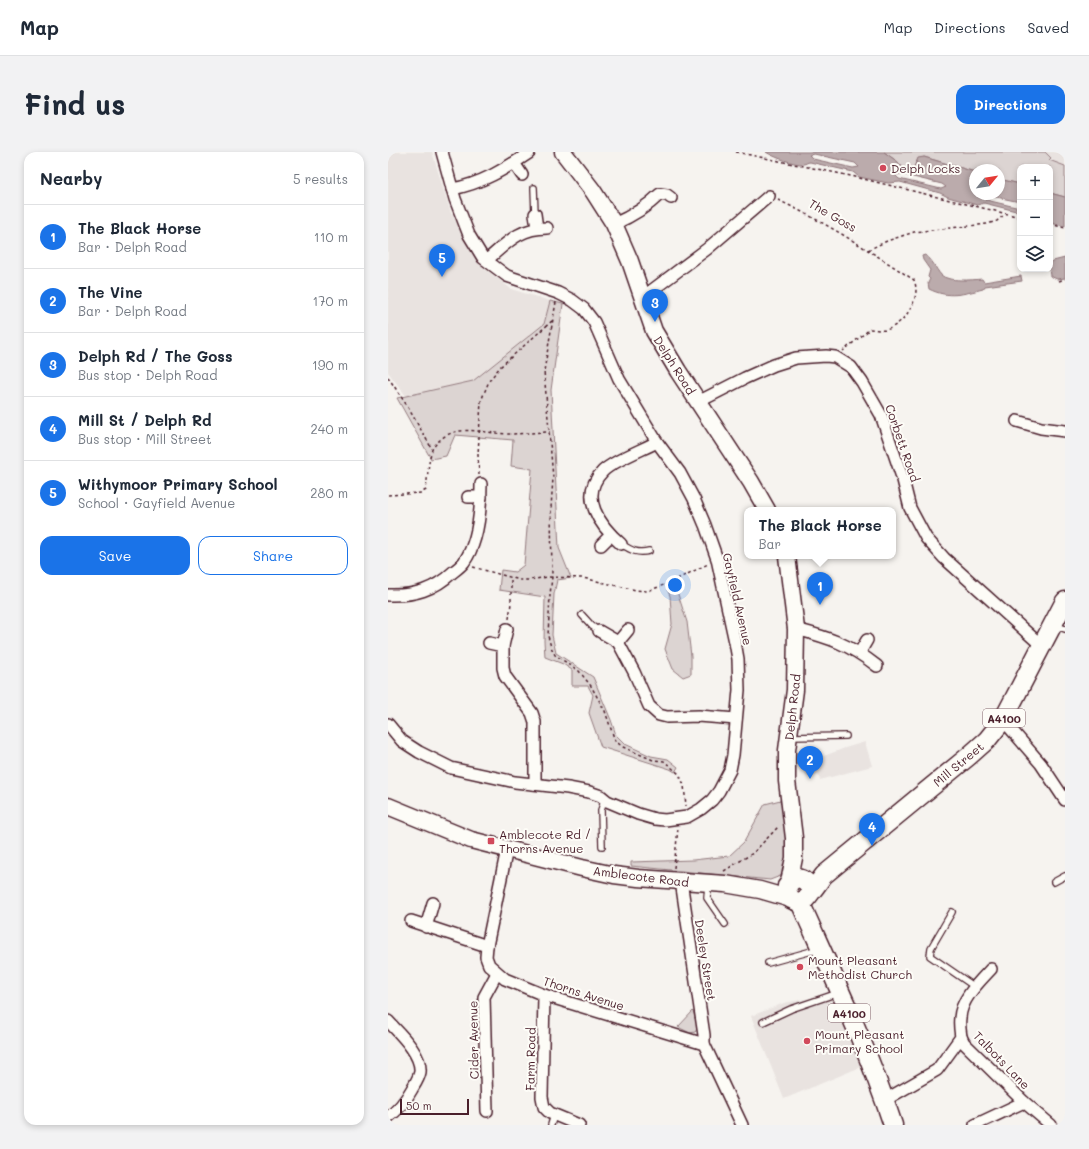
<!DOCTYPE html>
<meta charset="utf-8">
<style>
:root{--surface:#fff;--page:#f2f2f3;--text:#1f2937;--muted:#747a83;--line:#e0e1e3;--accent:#1a73e8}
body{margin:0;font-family:Mali,sans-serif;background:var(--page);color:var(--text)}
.controls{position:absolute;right:12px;top:12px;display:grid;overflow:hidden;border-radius:8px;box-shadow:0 2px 6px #0003}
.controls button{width:36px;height:36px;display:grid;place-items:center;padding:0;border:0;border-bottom:1px solid var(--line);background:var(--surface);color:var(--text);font:20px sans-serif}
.compass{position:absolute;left:581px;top:12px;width:36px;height:36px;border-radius:50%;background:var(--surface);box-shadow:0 2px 6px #0003;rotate:60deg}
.scale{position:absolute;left:12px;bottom:10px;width:69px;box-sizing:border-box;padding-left:4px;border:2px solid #4a1f2b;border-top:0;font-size:11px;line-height:14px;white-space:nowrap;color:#4a1f2b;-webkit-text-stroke:3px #fdfcf7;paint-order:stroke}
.you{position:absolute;left:287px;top:433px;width:14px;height:14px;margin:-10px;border:3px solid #fff;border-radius:50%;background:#1a73e8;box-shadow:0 0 0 6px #1a73e833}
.badge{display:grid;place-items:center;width:26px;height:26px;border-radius:50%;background:var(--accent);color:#fff;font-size:13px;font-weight:700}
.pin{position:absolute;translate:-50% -33px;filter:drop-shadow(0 1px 2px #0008)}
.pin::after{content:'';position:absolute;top:21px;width:14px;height:12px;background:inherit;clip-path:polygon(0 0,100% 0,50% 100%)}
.popup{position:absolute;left:356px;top:355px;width:152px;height:52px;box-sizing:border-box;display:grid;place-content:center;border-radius:8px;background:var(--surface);filter:drop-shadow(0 1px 3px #0005);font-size:13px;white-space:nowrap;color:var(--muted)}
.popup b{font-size:15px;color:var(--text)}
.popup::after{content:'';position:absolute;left:50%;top:100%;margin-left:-8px;border:8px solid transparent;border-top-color:var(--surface)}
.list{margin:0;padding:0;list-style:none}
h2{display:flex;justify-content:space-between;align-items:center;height:52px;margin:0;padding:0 16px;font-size:17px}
h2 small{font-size:13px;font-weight:400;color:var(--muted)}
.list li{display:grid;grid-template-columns:26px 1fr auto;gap:12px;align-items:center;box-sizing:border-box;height:64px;padding:0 16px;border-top:1px solid var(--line)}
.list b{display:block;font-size:15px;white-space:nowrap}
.list p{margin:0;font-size:13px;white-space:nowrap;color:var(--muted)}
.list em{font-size:13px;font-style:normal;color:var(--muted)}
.actions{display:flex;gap:8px;padding:12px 16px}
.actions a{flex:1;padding:9px 0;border:1px solid var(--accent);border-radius:12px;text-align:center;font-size:14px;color:var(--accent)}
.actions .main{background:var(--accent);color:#fff}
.icon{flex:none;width:22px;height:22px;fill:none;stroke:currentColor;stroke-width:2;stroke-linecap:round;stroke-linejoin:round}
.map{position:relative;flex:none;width:677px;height:973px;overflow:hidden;border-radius:12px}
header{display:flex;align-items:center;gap:24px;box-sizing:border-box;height:56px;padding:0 20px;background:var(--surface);border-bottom:1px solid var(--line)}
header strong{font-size:19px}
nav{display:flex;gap:22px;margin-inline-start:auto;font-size:14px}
.intro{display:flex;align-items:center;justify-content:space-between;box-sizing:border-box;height:96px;padding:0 24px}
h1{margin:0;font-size:28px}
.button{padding:10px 18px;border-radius:12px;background:var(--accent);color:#fff;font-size:14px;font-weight:700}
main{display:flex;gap:24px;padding:0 24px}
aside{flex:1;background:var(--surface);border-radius:12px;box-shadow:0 2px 6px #0003}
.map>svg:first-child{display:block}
.built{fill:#e9e3e0}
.green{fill:#dcd4d2;stroke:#937a7e}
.water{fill:#bbabac;stroke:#8e7378;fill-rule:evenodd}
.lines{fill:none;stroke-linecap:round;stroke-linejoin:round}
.lane-casing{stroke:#4a1f2b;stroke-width:8}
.street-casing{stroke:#4a1f2b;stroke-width:14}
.secondary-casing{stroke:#4a1f2b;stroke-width:19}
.primary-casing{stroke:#4a1f2b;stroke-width:21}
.path{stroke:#4a1f2b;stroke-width:1.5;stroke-dasharray:3 3;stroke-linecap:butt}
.lane{stroke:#fdfcf7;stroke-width:5.5}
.street{stroke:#fdfcf7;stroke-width:11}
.secondary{stroke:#fdfcf7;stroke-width:16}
.primary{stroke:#fdfcf7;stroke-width:18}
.poi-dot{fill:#d1495b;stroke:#fdfcf7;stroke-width:1.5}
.labels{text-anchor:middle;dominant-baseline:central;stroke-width:4;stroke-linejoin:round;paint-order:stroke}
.shield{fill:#fdfcf7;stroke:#806168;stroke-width:1}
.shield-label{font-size:11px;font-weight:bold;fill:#4a1f2b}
.poi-label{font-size:12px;fill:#4a1f2b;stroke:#fdfcf7;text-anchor:start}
.street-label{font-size:12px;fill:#4a1f2b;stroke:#fdfcf7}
</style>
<header>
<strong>Map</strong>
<nav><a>Map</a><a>Directions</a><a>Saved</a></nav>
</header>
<div class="intro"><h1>Find us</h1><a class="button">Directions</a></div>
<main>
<aside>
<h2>Nearby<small>5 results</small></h2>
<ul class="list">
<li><span class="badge">1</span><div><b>The Black Horse</b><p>Bar · Delph Road</p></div><em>110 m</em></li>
<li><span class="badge">2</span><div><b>The Vine</b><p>Bar · Delph Road</p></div><em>170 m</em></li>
<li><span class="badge">3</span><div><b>Delph Rd / The Goss</b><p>Bus stop · Delph Road</p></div><em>190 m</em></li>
<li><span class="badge">4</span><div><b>Mill St / Delph Rd</b><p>Bus stop · Mill Street</p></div><em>240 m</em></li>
<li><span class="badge">5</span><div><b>Withymoor Primary School</b><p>School · Gayfield Avenue</p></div><em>280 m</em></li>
</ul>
<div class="actions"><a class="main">Save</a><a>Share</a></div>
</aside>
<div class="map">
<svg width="677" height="973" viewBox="0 0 677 973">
<rect width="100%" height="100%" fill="#f6f3ef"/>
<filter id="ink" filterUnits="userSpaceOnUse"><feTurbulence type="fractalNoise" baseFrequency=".025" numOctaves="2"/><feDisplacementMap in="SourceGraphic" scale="8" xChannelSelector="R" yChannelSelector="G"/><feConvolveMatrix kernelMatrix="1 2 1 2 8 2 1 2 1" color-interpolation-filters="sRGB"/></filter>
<g filter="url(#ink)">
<g class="built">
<polygon points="0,0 44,0 63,61 92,113 123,137 162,149 156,172 85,229 18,244 0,220"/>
<polygon points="650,0 677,0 677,14 661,8"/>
<polygon points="477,590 484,614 432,628 430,622 419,625 417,620 426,618 424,612 409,616 410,609 428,607 457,596"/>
<polygon points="444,842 475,914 396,947 363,864 396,851"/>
</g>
<g class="green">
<polygon points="496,0 657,0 663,6 661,8 677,14 677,45 662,41 662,15 632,15 632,32 615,28 611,38 611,18 587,18 587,20 536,5 528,10 525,18 515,16 510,10"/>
<polygon points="162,149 175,152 163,238 171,396 183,426 169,428 166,442 164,483 168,501 205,525 223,568 228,583 237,592 263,604 280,607 290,615 287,620 282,617 213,595 201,561 205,543 200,534 184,534 184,518 175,512 157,505 156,489 157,445 111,438 113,418 127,420 136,413 144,317 123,314 125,288 67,283 58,304 43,307 9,246 85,229 156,172"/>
<polygon points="287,433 299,470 303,504 303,522 295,525 285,517 277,497 284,472 282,444 279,437"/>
<polygon points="396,647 400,714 395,723 382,728 243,714 243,710 305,708 341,704 356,690 377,652"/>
<polygon points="305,859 310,876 307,880 302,881 290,875"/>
</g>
<g class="water">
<path d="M 378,0 L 496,0 L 510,10 L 515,16 L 525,18 L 530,6 L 536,5 L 587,20 L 587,42 L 611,42 L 615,28 L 632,32 L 632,50 L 599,43 L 594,44 L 598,48 L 632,56 L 632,60 L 596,51 L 589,53 L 560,45 L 552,41 L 512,30 L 500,31 L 471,25 L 465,20 L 422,10 C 419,10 418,12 415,12 C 408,13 385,5 378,0 ZM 426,2 L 467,11 L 471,15 L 465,16 L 425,7 L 421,3 ZM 513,22 L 554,32 L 558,35 L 553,37 L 511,27 L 507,23 Z"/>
<polygon points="662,41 677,45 677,74 662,71"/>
<path d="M 537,103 C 545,108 547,116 553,123 C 560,130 584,128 594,127 L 596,130 L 633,124 L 634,129 L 597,134 L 595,137 C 575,142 561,147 541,137 L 540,131 L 542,127 L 540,125 L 542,118 L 535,108 L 534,104 Z"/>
<polygon points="677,106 677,126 669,127 662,124 661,117 662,117 662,112 665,109"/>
</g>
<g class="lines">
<defs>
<g id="lane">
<polyline points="146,36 147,62"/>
<path d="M 233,392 C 243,398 249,402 261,399"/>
<polyline points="194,463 204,474 211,479"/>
<polyline points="667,473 677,477"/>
<polyline points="403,585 458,584"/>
<polyline points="214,694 213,658 217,647"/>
<polyline points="666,730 677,724"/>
<polyline points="320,733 319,746 337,772"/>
<polyline points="564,760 543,796 542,804 587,835"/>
<polyline points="380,811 431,797"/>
<polyline points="375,870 403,857 450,841"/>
<polyline points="163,973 166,963"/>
</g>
<g id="street">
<polyline points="126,11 134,23"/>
<path d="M 64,37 C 93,32 117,17 141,1"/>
<polyline points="147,62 149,76"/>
<path d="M 226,72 C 242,65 259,55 272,42 L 279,43 L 283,46"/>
<path d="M 99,108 C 119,91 131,76 159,76"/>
<polyline points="255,145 319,97 381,44"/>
<polyline points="310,250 357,226 386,213 408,206 438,204 447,205 463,215 474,230 493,263 515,328 522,356 538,386 556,406 654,494"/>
<polyline points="629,269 653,276 677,279"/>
<polyline points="80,345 93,345"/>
<path d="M 233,392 C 212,374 190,344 215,319 C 225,309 256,297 269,290"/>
<polyline points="213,393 223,383"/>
<path d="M 0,443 C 26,444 46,438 65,420 C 69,417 73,414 76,410 C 91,389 93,357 93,332"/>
<polyline points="119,477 115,494 115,516 117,524 144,561 147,570 147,632"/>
<path d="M 408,477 C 442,486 461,492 489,514"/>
<polyline points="211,479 230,490 246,520 261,554 271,563 279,565 311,564 348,567"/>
<polyline points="230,490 240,478"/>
<polyline points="101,491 115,494"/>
<polyline points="472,500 479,488"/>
<polyline points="615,568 653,612 677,648"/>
<polyline points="0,572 14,589 31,600 63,616 127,630 180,636 201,640 213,644 219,649 250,662 267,667 277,668 299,665 313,657 324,648 331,639 342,618 345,603 351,538 350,507 347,490 329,407 317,373 306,347 292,321 269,290 231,227 206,170 196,157 184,148 170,141 119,124 95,106 81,83 67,47 54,0"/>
<polyline points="119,697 99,794 98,805 101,813 117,827 156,843 316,892 354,973"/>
<polyline points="293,729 316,883 316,892"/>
<polyline points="23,769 99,794"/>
<polyline points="38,775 45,751"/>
<polyline points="156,843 154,945 156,955 162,961 191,973"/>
<path d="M 0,869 C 11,881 34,902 32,920 C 31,926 27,932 24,937 C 18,948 11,958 0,965"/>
<polyline points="573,885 576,891 636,950 663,973"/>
<path d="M 497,948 L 549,918 L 573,885 C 572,878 571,872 572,866 C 573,847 591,830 603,817"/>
<polyline points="99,959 96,845 109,821"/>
<polyline points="587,973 636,950"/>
</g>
<g id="secondary">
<polyline points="175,0 205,39 226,72 242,109 266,179 290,219 363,330 379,358"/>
<polyline points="399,404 408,477 407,538 399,598 399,629 406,686 406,706 401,730"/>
<polyline points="0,654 83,688 194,716 226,723 250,726 337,732 372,738 403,747"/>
</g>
<g id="primary">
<path d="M 422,741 C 422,731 416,725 406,727 L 399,734 L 400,741 L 403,747 C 415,753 417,749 424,739 C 428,734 432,728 436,723 L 581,604 L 599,588 L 615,568 L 677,449"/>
<path d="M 412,750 C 445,824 480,897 505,973"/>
</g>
</defs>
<use href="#lane" class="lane-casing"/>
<use href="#street" class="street-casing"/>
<use href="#secondary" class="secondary-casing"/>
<use href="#primary" class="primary-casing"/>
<g class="path">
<polyline points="348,0 463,24 632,65"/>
<path d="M 390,48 C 437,70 482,99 526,128 C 534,147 516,172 498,178 C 494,179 487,177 482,177 L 455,199"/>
<polyline points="662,72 677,76"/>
<polyline points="480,98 499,89 526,80 599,72 609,69 617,62"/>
<polyline points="671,129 677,127"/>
<polyline points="168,150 156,219 165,326 163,356 164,425 162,443 160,484 163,495 167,503 191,519 203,534 217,559 227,589 235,595 244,599 265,608 276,609 291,622 296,633 298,654"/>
<polyline points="0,225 18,252 44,297"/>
<polyline points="91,323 90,303 93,249 101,229 112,215 165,168"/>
<path d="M 0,343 L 33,341 L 38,338 C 39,330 41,301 45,296 C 64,268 94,282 122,282 C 135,282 148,280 162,280"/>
<polyline points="85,415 132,428 141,428 159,425 195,426 248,438 260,439 281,431 320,412"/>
<polyline points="121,467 123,451 123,427"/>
<polyline points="286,716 290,676"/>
<polyline points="336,719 365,701 391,674"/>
</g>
<use href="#lane" class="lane"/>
<use href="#street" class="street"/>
<use href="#secondary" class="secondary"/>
<use href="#primary" class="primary"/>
</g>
</g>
<g class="poi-dot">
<circle cx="495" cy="16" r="4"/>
<rect x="99" y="685" width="8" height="8" rx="2"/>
<circle cx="412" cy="815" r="4"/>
<circle cx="419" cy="889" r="4"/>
</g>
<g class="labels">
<g class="shield">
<rect x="595" y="557" width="42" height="18" rx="3"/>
<rect x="440" y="852" width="42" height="18" rx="3"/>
</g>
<g class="shield-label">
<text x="616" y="566">A4100</text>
<text x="461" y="861">A4100</text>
</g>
<g class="poi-label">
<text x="503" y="16">Delph Locks</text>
<text x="111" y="682">Amblecote Rd /<tspan x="111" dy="14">Thorns Avenue</tspan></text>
<text x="420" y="808">Mount Pleasant<tspan x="420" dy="14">Methodist Church</tspan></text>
<text x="427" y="882">Mount Pleasant<tspan x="427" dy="14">Primary School</tspan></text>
</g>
<g class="street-label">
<text transform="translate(445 63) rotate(30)">The Goss</text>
<text transform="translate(287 213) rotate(58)">Delph Road</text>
<text transform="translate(515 291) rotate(71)">Corbett Road</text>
<text transform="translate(350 447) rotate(77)">Gayfield Avenue</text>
<text transform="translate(404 555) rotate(-84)">Delph Road</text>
<text transform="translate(570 612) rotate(-40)">Mill Street</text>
<text transform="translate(253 724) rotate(7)">Amblecote Road</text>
<text transform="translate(318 808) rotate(81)">Deeley Street</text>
<text transform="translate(196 841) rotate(18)">Thorns Avenue</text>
<text transform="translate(85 888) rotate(-91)">Cider Avenue</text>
<text transform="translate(142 907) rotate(-89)">Farm Road</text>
<text transform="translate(614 908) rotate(46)">Talbots Lane</text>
</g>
</g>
</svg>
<div class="controls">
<button>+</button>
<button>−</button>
<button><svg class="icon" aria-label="layers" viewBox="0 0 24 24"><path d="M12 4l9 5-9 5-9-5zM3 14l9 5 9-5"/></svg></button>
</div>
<svg class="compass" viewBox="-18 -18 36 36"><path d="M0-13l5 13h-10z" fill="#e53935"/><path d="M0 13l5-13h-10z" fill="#747a83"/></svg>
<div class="scale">50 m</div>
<div class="you"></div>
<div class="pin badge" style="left:432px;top:453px">1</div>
<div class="popup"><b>The Black Horse</b>Bar</div>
<div class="pin badge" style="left:422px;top:627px">2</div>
<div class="pin badge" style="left:267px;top:170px">3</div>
<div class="pin badge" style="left:484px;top:694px">4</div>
<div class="pin badge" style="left:54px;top:125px">5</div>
</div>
</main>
